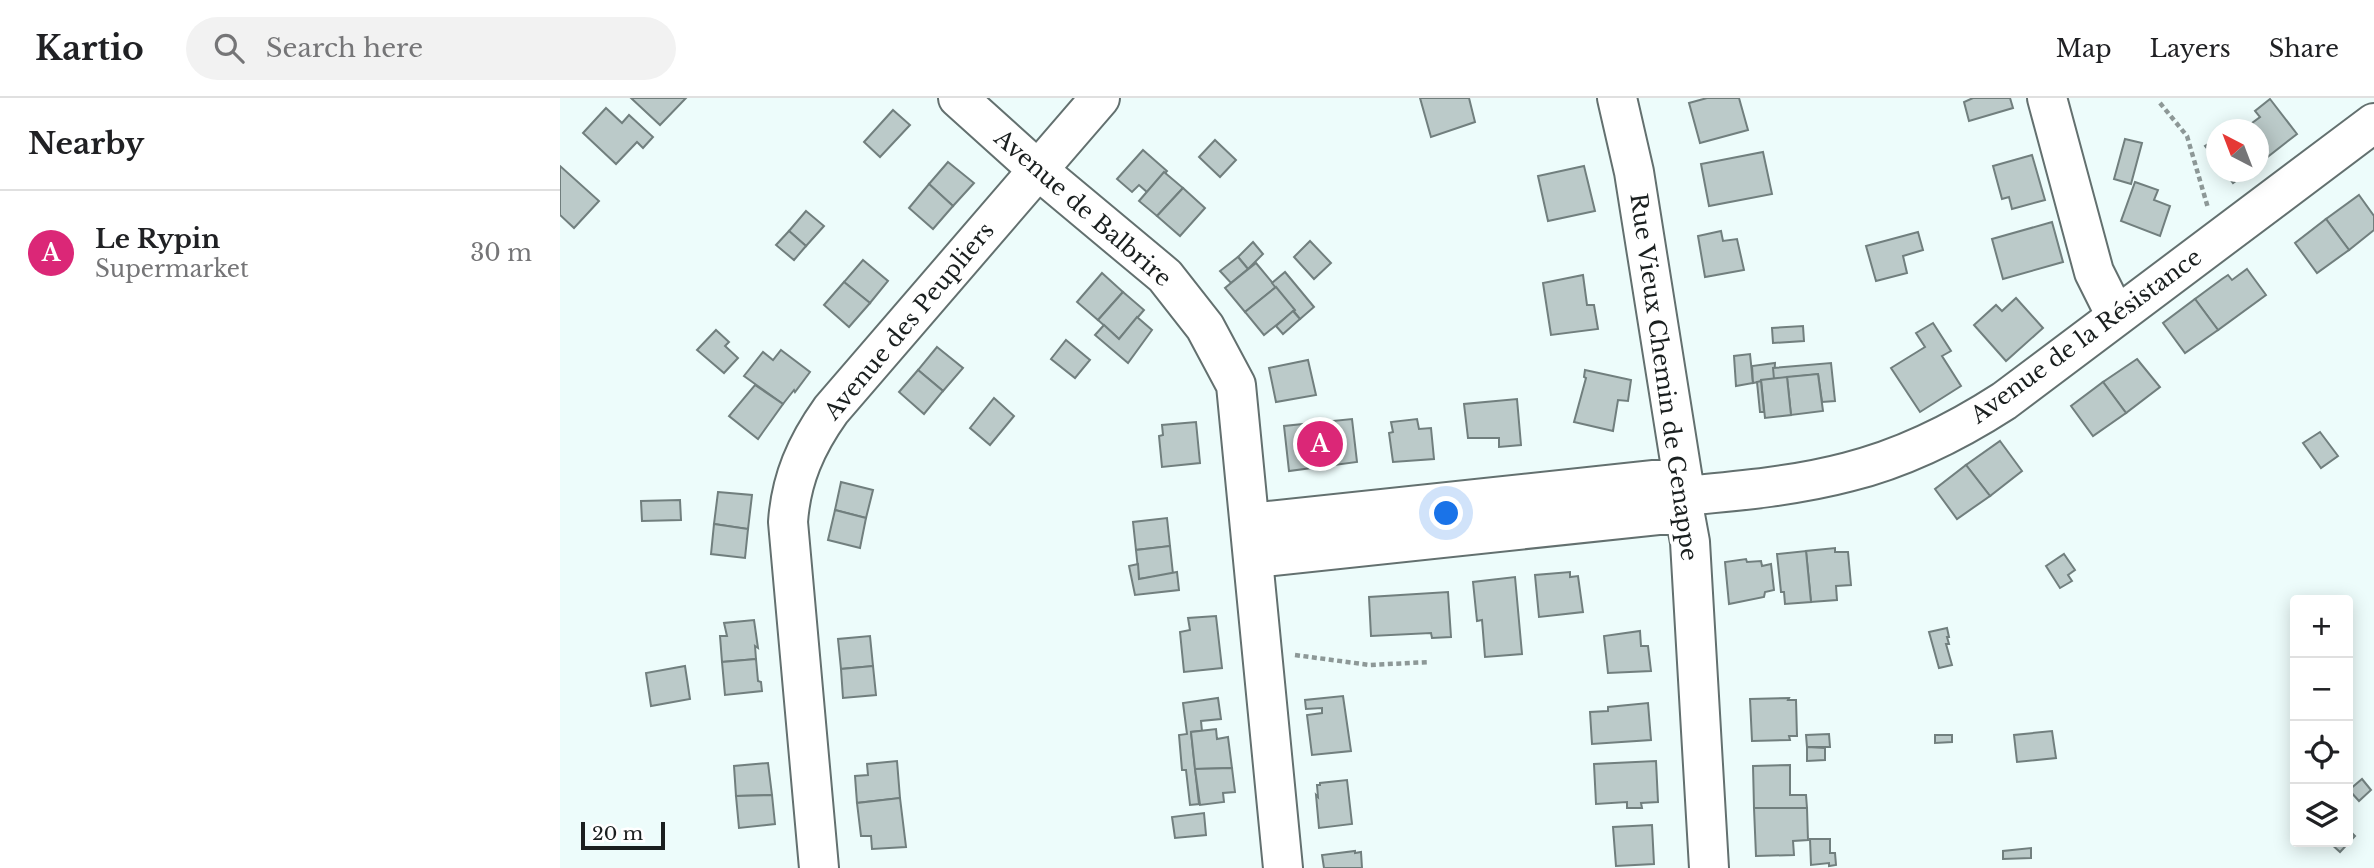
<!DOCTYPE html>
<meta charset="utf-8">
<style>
:root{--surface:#fff;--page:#f2f2f2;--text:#202124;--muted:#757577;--line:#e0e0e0;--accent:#db2777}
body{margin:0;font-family:"Libre Baskerville",serif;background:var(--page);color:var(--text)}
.controls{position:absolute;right:21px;bottom:21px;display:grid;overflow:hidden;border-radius:7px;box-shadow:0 4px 18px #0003}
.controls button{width:63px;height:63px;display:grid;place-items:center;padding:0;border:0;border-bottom:2px solid var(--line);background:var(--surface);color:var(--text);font:35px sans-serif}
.compass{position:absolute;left:1646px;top:21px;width:63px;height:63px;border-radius:50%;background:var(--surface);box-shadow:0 4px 18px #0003;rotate:318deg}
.scale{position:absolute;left:21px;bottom:18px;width:84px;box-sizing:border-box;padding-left:7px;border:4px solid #1a1f1f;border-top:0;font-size:19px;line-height:24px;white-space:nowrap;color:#1a1f1f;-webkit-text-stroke:5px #fff;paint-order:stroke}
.you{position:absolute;left:887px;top:416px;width:24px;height:24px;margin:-18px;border:5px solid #fff;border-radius:50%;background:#1a73e8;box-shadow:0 0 0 10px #1a73e833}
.badge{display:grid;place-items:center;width:46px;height:46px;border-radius:50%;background:var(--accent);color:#fff;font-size:23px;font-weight:700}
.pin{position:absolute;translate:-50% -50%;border:4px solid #fff;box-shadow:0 2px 7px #0006}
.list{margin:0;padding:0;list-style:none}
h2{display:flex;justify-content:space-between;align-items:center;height:91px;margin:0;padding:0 28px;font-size:30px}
h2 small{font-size:23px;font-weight:400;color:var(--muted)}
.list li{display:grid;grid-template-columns:46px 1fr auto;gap:21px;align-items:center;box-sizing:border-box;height:126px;padding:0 28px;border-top:2px solid var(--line)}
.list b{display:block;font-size:26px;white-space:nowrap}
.list p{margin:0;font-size:23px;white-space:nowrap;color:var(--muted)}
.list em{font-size:23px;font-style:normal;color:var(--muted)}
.icon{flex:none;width:38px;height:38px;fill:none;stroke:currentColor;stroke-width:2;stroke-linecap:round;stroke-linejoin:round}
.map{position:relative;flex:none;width:1814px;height:770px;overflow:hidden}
header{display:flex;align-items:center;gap:42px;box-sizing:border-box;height:98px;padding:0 35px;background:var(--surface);border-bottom:2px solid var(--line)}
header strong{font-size:33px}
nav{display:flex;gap:38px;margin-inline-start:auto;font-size:24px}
.search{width:490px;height:63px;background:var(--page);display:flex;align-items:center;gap:18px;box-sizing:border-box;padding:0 24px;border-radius:38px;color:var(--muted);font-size:26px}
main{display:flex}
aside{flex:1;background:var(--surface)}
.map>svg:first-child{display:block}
.building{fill:#bbcac9;stroke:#717f7e;stroke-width:2}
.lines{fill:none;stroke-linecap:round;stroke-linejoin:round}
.minor-casing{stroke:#63706f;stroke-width:42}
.path{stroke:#8d9897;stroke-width:4.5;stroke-dasharray:5 3.5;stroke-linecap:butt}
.minor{stroke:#fff;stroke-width:38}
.labels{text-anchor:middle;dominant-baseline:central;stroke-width:7;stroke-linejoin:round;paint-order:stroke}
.street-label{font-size:23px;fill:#1a1f1f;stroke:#fff}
</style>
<header>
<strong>Kartio</strong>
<div class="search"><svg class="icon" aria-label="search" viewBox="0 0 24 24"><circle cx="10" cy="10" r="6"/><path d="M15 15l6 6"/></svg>Search here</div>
<nav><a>Map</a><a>Layers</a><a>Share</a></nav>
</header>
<main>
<aside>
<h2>Nearby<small></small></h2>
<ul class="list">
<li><span class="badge">A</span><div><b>Le Rypin</b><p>Supermarket</p></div><em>30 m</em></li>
</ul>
</aside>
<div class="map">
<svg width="1814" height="770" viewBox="0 0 1814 770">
<rect width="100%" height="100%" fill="#edfcfb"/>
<g class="building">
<polygon points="71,0 126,0 100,27"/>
<polygon points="860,0 909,0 915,24 871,39"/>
<polygon points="1147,0 1179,0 1188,32 1140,45 1129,5"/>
<polygon points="1413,0 1450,0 1453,10 1409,23 1404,4"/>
<polygon points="1710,1 1737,36 1705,61 1699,51 1699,32 1684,31 1700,19 1695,13"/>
<polygon points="46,10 62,25 69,17 93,39 83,50 77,44 56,66 23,35"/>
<polygon points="333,12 350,27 320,59 304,44"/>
<polygon points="1657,40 1657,63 1645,48"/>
<polygon points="1565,41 1582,45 1571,86 1554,81"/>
<polygon points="655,42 676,62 660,79 639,59"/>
<polygon points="583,52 607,73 587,94 579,87 572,94 557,81"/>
<polygon points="1203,54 1212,96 1149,108 1141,66"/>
<polygon points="1472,57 1485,102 1452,111 1449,99 1442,101 1433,68"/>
<polygon points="388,64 414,85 393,108 369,86"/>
<polygon points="0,68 39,103 14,130 0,117"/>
<polygon points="1024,68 1035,113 988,123 978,78"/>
<polygon points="604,74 623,90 597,118 579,103"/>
<polygon points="1665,74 1688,74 1673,85"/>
<polygon points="1575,84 1598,92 1594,102 1610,108 1600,138 1561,123"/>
<polygon points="369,86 393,108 373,131 349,110"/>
<polygon points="623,90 645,110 620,138 597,118"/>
<polygon points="1799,97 1814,118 1814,132 1789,152 1766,121"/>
<polygon points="246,113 264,128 246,148 229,133"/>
<polygon points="1766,121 1789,152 1757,175 1735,145"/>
<polygon points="1492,124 1503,164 1443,181 1432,141"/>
<polygon points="229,133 246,148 234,162 216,147"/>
<polygon points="1161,133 1163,143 1177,141 1184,172 1145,179 1138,138"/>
<polygon points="1358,134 1363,152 1343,158 1347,175 1316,183 1306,148"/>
<polygon points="750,143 771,165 754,181 734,159"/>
<polygon points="693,144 703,156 688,171 678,159"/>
<polygon points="678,159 688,171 671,185 660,173"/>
<polygon points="303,162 328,183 310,205 284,184"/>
<polygon points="696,165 716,189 685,214 665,190"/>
<polygon points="1687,171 1706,197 1658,232 1635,201 1662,181 1668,177 1672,182"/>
<polygon points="725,174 754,209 740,221 712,185"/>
<polygon points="542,175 563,194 538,222 517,204"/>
<polygon points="1023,177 1027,207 1034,207 1038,231 991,237 983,185"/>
<polygon points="284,184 310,205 289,229 264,207"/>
<polygon points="716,189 735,212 704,237 685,214"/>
<polygon points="563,194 584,212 559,241 538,222"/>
<polygon points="1456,200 1483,230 1446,263 1414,227 1436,207 1442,213"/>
<polygon points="1635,201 1658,232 1625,255 1603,225"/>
<polygon points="733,213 740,221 723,236 716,228"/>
<polygon points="577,219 592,232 568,265 535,237 544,227 559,241"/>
<polygon points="1373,225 1391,253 1382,258 1401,288 1360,314 1331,270 1365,249 1356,235"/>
<polygon points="1243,228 1244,243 1213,245 1212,230"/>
<polygon points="156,232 169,244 165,248 178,260 164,275 137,252"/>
<polygon points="506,242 530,262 515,280 491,261"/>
<polygon points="377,249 403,270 383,293 358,272"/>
<polygon points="221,252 250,274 235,294 234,292 223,306 184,278 203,254 213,262"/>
<polygon points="1190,256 1193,285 1176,288 1174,258"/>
<polygon points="1577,261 1600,289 1566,315 1543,284"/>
<polygon points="748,262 756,297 716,304 709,270"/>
<polygon points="1215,265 1214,281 1193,285 1192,268"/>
<polygon points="1271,265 1275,303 1262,304 1258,276 1214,281 1213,270"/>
<polygon points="358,272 383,293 364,316 339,294"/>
<polygon points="1025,272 1071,282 1068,303 1058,302 1053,333 1014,324 1026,280 1024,279"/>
<polygon points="1258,276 1263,313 1231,317 1227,279"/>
<polygon points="1227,279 1231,317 1205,320 1201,282"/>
<polygon points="1201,283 1204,314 1200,314 1197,284"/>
<polygon points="1543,284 1566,315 1533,338 1511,308"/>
<polygon points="195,287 223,306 198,341 169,318"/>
<polygon points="434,300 454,318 430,347 410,330"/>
<polygon points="957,301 961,347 939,349 939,340 908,340 904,306"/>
<polygon points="792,321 797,364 729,373 724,328"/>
<polygon points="857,321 859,331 871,330 874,361 833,364 829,335 833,334 831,324"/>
<polygon points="636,324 640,365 602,369 599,338 603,337 602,327"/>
<polygon points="1760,334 1778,358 1761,370 1743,345"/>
<polygon points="1440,343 1462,373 1430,398 1406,367"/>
<polygon points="1406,367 1430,398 1397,421 1375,391"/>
<polygon points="281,384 313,392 306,420 275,412"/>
<polygon points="158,394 192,397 188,431 154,426"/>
<polygon points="120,402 121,422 82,423 81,403"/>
<polygon points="275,412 306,420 300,450 268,442"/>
<polygon points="607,420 610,448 576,452 573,424"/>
<polygon points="154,426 188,431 185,460 151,456"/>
<polygon points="610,448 613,476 579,481 576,452"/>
<polygon points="1275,450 1275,454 1288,454 1291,487 1276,488 1277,502 1251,504 1246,453"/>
<polygon points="1246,453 1251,504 1225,506 1224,494 1221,494 1217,456"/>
<polygon points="1504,456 1515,472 1508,477 1512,483 1500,490 1486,468"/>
<polygon points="1186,461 1187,464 1201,463 1202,468 1211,466 1214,492 1205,494 1204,499 1169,506 1165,464"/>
<polygon points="578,466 579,481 617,474 619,492 575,497 569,468"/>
<polygon points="1010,474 1010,479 1018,478 1023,514 979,519 975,477"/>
<polygon points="955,479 962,556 925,559 922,522 917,523 913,484"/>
<polygon points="888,494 891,539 872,540 871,535 811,538 809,499"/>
<polygon points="656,518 662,570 624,574 620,534 630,532 628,520"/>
<polygon points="194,522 198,550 195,548 196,561 162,564 160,538 167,538 164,525"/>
<polygon points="1387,530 1389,539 1387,539 1389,546 1386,546 1392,567 1379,570 1369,534"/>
<polygon points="1080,533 1081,548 1088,548 1091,573 1048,575 1044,538"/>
<polygon points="310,538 313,568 281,571 278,541"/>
<polygon points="196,561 198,583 201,584 202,593 165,597 162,564"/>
<polygon points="125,568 130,601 91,608 86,575"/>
<polygon points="313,568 316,597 283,600 281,571"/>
<polygon points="783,598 791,653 752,657 747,617 762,615 762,610 746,611 745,602"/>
<polygon points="658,600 661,621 641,623 642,633 631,634 639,706 630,707 626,672 622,672 619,637 627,636 623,605"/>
<polygon points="1229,600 1228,602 1236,602 1237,638 1229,638 1230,642 1192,643 1190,601"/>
<polygon points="1088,605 1091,642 1032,646 1030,614 1048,613 1048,609"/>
<polygon points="656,631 657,641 668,639 672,670 635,671 631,634"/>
<polygon points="1492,633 1496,660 1457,664 1454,637"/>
<polygon points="1269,636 1270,649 1247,649 1246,637"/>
<polygon points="1375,637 1392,637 1392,644 1375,645"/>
<polygon points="1247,649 1265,650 1265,662 1247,663"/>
<polygon points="337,663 340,700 297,705 295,678 308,677 307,666"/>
<polygon points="1096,663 1098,704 1081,705 1082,710 1067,710 1067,704 1036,706 1034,666"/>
<polygon points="208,665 212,697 176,698 174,668"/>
<polygon points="1230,667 1230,697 1246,697 1247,710 1194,710 1193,668"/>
<polygon points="672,670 675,694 663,695 664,704 640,707 635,671"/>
<polygon points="1802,681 1811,692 1799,703 1789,692"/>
<polygon points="787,682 792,726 759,730 756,697 758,699 757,687 760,687 760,685"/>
<polygon points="212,697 215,726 179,730 176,698"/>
<polygon points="340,700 346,749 312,751 311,738 301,738 297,705"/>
<polygon points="1194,710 1247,710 1248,742 1233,743 1234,757 1196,758"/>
<polygon points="644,715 646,737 615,740 612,719"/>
<polygon points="1092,727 1094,766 1056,768 1053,729"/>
<polygon points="1788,731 1795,738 1780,754 1769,744 1788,744"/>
<polygon points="1250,741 1270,741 1270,755 1275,755 1276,767 1269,768 1269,765 1251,767"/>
<polygon points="1471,750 1471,760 1443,761 1443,753"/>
<polygon points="795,753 795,755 801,754 802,770 764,770 762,757"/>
</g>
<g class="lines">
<defs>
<g id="minor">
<polyline points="398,0 478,72 605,178 645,229 676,287 723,770"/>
<polyline points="1057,0 1074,74 1123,382 1125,417 1130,444 1149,770"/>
<polyline points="1487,0 1534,174 1556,218"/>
<path d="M 1124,398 C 1178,393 1235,388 1288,374 C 1344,360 1396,334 1444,303 L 1814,25"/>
<polyline points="690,425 1094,382 1123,382"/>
<polyline points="694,460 1098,417 1125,417"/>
<path d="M 259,770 L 228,424 C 231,381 246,347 271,312 L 540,0"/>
</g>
</defs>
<use href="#minor" class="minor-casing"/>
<g class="path">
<polyline points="1600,5 1627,38 1648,110"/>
<polyline points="735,557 810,567 870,564"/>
</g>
<use href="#minor" class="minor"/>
</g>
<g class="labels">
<g class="street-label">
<text transform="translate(523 110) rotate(41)">Avenue de Balbrire</text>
<text transform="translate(349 223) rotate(-50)">Avenue des Peupliers</text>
<text transform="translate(1526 238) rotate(-36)">Avenue de la Résistance</text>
<text transform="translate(1104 279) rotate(82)">Rue Vieux Chemin de Genappe</text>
</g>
</g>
</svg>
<div class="controls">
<button>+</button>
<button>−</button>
<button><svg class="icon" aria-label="locate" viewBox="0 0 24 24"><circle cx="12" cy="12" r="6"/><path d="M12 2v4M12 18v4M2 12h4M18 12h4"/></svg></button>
<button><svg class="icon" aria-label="layers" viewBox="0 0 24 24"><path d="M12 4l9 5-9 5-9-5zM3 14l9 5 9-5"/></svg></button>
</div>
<svg class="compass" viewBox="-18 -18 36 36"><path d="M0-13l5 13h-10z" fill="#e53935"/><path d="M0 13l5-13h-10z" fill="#757577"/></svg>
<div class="scale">20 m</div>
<div class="you"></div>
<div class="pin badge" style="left:760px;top:346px">A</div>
</div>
</main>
